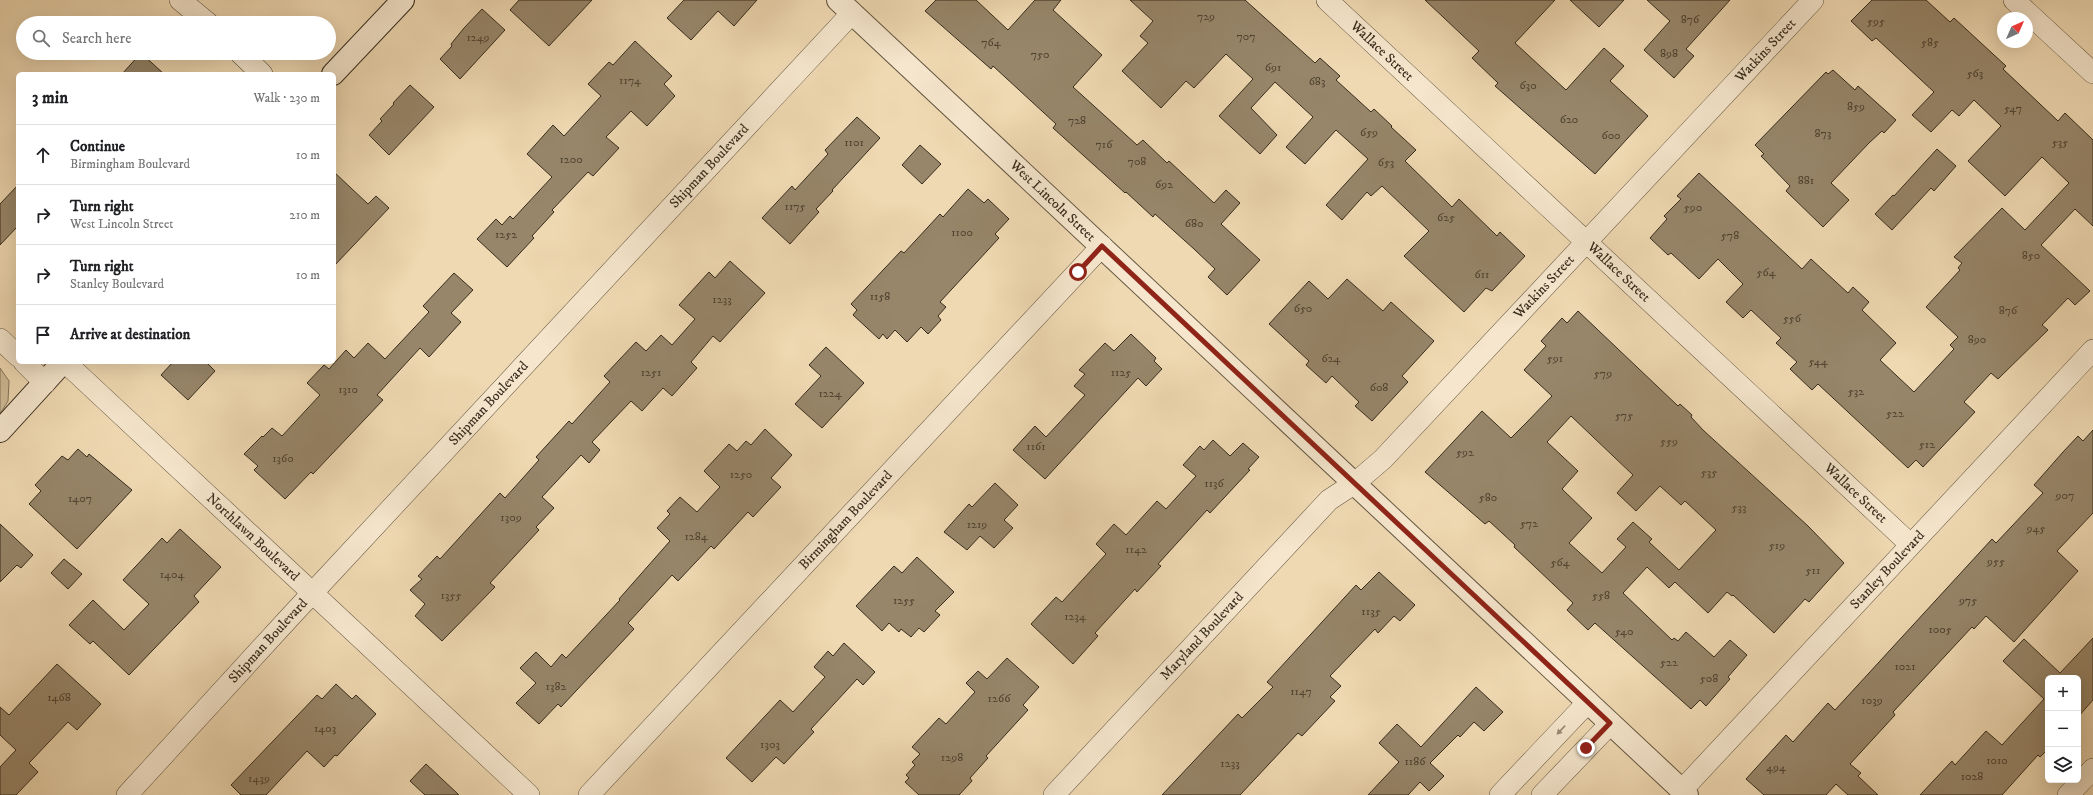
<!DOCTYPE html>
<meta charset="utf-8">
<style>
:root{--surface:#fff;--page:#f2f2f2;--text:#202124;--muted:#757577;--line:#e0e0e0}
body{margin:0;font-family:"IM FELL DW Pica",serif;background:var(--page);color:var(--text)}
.controls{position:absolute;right:12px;bottom:12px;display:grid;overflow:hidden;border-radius:6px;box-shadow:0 4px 16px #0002}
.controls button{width:36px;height:36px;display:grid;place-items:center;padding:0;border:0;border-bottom:1px solid var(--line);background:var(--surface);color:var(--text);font:20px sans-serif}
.compass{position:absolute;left:1997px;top:12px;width:36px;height:36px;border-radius:50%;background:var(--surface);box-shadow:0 4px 16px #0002;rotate:45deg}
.stop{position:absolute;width:12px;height:12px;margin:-9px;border:3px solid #8f2418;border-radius:50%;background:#fff}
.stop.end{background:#8f2418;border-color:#fff;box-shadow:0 1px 4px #0008}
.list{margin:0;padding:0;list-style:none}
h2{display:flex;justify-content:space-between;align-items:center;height:52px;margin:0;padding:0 16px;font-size:17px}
h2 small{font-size:13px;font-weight:400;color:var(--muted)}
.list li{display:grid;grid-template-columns:26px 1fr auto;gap:12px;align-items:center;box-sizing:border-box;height:60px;padding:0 16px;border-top:1px solid var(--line)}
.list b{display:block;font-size:15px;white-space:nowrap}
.list p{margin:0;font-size:13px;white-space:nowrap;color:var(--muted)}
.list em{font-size:13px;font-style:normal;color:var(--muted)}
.icon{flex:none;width:22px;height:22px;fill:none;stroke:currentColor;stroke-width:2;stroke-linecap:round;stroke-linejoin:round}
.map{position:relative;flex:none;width:2093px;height:795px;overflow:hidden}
.search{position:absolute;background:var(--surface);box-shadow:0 4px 16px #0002;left:16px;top:16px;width:320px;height:44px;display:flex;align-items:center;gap:10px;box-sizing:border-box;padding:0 14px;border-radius:22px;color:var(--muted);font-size:15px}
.panel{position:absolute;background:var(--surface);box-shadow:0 4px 16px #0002;left:16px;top:72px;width:320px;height:292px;border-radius:6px}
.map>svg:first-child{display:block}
.green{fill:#d0bc99;stroke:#84745b}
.building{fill:#97866a;stroke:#372c1d;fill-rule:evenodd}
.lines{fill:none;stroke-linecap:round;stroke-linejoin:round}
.minor-casing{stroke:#655742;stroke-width:22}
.tertiary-casing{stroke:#655742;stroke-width:24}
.secondary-casing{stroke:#372c1d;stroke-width:24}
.minor{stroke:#f5e6cd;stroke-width:21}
.tertiary{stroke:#f5e6cd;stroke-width:22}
.secondary{stroke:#f5e6cd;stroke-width:22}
.oneway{fill:#968975}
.route{stroke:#8f2418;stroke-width:5}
.labels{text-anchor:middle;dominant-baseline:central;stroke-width:4;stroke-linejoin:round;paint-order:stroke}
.number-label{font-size:12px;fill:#4f4230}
.street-label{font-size:14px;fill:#372c1d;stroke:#f5e6cd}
</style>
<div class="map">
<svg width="2093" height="795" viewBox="0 0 2093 795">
<rect width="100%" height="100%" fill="#efd9b2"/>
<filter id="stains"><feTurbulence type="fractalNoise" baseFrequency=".005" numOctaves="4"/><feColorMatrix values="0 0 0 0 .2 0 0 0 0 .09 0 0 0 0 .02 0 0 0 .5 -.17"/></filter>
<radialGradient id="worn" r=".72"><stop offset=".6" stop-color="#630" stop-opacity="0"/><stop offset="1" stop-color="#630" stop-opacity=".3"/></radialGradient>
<polygon class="green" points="0,368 9,381 8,401 0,414"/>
<g class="building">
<polygon points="519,0 592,0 549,46 510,10"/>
<polygon points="684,0 757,0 734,26 718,11 691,40 667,18"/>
<polygon points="936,0 976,0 1008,30 1035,0 1061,0 1053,10 1102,55 1073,87 1137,145 1143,140 1167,163 1169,161 1214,203 1226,190 1240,203 1221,224 1260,260 1227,295 1208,277 1215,269 1194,249 1155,214 1153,217 1126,192 1125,193 1053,128 1056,124 993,66 991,69 925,11"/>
<polygon points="1130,0 1245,0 1315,63 1320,58 1340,76 1336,80 1371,112 1374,109 1392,126 1391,127 1416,150 1405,161 1452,207 1459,199 1497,236 1500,232 1525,256 1492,291 1486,288 1464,312 1404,256 1429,231 1382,186 1371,196 1367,192 1342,220 1326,205 1368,159 1336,130 1305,164 1286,147 1313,117 1275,82 1251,108 1277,135 1260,154 1219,116 1253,79 1226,54 1194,88 1186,81 1161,108 1122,71 1148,43 1140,36 1153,21"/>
<polygon points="1425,0 1555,0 1515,43 1566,90 1604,48 1624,66 1610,81 1648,116 1595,174 1495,86 1498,83 1472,58 1479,51"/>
<polygon points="1570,0 1624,0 1599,27"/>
<polygon points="1647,0 1730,0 1686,49 1694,56 1674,78 1644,50 1670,21"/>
<polygon points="1872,0 1926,0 1950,22 1954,18 2006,66 2003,69 2058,121 2065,113 2093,140 2093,226 2075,209 2041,245 2090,291 2075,305 2068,298 2042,325 2048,330 1998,379 1991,373 1964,402 1975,412 1923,467 1916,460 1908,468 1818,384 1812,390 1790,369 1797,362 1776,343 1781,338 1751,310 1743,318 1726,302 1743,284 1718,259 1699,279 1671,253 1668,255 1650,238 1667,219 1664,216 1681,199 1677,196 1699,173 1802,269 1811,259 1848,293 1853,287 1869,302 1862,310 1896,343 1880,360 1914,392 1954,349 1950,345 1958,337 1926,307 1960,270 1958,268 1962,263 1954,257 2002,208 2025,230 2069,183 2042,157 2005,196 1968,161 2001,126 1974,100 1959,116 1952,110 1931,132 1912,115 1934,92 1876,38 1872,41 1851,21"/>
<polygon points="482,9 505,30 460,79 440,59 452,46 451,44 464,28"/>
<polygon points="635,41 672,76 664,84 675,96 647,126 631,111 606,137 619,148 593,176 588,172 552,210 554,212 532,236 534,238 507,267 477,239 496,219 502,225 510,216 513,219 552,177 527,154 553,125 564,136 601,96 588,84 609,62 613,65"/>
<polygon points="141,53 164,74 122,74"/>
<polygon points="1833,70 1855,90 1858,86 1896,120 1884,133 1882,131 1869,143 1831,183 1849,200 1823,227 1786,191 1790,186 1761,156 1764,154 1755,145 1826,72 1828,74"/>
<polygon points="410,85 434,107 389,155 369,135 382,121 380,119 394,104 393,103"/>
<polygon points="857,117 880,138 832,190 833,191 816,209 819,212 790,244 762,218 792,186 795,190 828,154 825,150"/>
<polygon points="920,145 941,164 922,184 902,165"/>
<polygon points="1937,149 1956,166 1934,191 1931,188 1892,230 1875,214 1893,195 1894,196"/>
<polygon points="334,172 368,204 376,196 389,208 334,266"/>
<polygon points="18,185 18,226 0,245 0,204"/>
<polygon points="968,189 984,203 988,199 1009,219 995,234 999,238 940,302 946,307 938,316 941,320 928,334 921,327 907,342 895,330 887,339 883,334 879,339 853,315 857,310 851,304 901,251 904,253 940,214 943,217"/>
<polygon points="730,261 765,293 720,342 713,336 691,362 697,368 672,396 663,388 642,411 631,401 592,442 600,450 589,463 581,455 542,497 554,508 536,527 539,530 490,583 495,587 442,641 415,616 425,604 410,590 422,579 418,576 437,556 440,559 500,493 505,498 539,460 536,457 569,421 572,424 610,382 604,376 636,342 646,351 661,335 672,345 695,319 679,305 709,272 715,278"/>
<polygon points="454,273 473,290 451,313 461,322 429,357 420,348 377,395 383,400 313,474 311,472 285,499 254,470 258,466 244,454 262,436 263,437 272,428 282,436 320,395 307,383 324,365 329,369 346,350 354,358 368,343 385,359 429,312 423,306"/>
<polygon points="1347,279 1383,311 1391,302 1434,341 1402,376 1408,382 1372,421 1355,406 1359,402 1332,376 1326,383 1306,365 1309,361 1269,324 1309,281 1328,299"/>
<path d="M 1578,311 L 1678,406 L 1680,404 L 1692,415 L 1691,417 L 1703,430 L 1808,526 L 1844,563 L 1809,602 L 1805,599 L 1774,633 L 1733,595 L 1732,596 L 1727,592 L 1708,613 L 1675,582 L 1669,588 L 1647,567 L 1623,593 L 1672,640 L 1674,638 L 1678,641 L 1686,632 L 1714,657 L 1730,640 L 1747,655 L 1728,677 L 1730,679 L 1706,706 L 1700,700 L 1691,709 L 1595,623 L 1588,630 L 1567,610 L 1573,603 L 1514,547 L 1515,545 L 1489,521 L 1485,524 L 1425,472 L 1482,411 L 1511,438 L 1527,422 L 1552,396 L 1524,370 L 1546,346 L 1541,341 L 1562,318 L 1567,323 ZM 1571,416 L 1633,475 L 1617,493 L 1636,511 L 1660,486 L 1681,505 L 1685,501 L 1716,530 L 1679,570 L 1649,542 L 1652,539 L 1633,522 L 1617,539 L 1626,547 L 1602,573 L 1569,543 L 1592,518 L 1562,489 L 1578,471 L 1547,442 Z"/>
<polygon points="1131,334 1156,358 1154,361 1162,369 1146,386 1138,378 1045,479 1013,450 1035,426 1046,437 1085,395 1074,386 1085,374 1079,370 1105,343 1114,351"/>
<polygon points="826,347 864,383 822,428 795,404 821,376 809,365"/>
<polygon points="173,362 206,362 215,371 188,400 161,375"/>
<polygon points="765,429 792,455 771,478 781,487 753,517 748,512 714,549 711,546 678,581 672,575 628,623 634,629 561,707 558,704 539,724 516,703 536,683 520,668 536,652 551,667 562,654 566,658 620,600 619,599 670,541 657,528 670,514 667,511 680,497 697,512 720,487 704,471 729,444 737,451 746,441 751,445"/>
<polygon points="2093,430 2093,513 2057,551 2078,571 2014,642 1986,616 1974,629 1972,627 1893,712 1895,715 1850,764 1861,773 1858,776 1878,795 1848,795 1836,784 1826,795 1764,795 1746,779 1786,735 1793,742 1828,703 1835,710 1992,539 1996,543 2043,493 2034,485 2063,452 2078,436 2083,441"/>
<polygon points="1213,440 1230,456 1243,443 1259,457 1248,469 1250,470 1210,513 1207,510 1158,564 1161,566 1137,592 1135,589 1095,633 1098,636 1073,664 1031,624 1056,597 1062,602 1106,554 1096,544 1114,524 1126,535 1157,501 1166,509 1196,476 1183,465 1200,446 1204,450"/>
<polygon points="78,449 87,457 89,454 132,490 77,549 29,504 41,491 35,485 62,456 68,460"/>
<polygon points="995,483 1018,505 1004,520 1013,528 994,548 980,536 967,550 944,532 969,504 972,507"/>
<polygon points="0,524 33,555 21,568 17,565 0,582"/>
<polygon points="180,529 221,567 194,596 199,602 129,675 93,641 90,644 69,625 93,600 124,630 149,604 123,580 162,538 167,543"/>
<polygon points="917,557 954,592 935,611 940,615 924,632 919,628 911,637 901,629 899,632 889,623 882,631 856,606 894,566 902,573"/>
<polygon points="64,559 82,574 68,589 51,573"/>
<polygon points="1379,572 1415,605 1400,621 1394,616 1378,633 1375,629 1330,676 1341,686 1330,697 1335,701 1302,736 1298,733 1240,795 1162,795 1238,714 1242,718 1273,687 1267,682 1356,585 1361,590"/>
<polygon points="2093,638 2093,700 2078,717 2078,678 2048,678 2048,749 2040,757 2038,755 2002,795 1920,795 1952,761 1955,765 1986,731 2002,745 2044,699 2003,661 2024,639 2060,673"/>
<polygon points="844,643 875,672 863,685 857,679 811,729 814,732 784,764 776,757 752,782 726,758 780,700 793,712 825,677 814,667 828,651 833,656"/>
<polygon points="1007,658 1039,687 1023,705 1028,710 986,756 988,758 970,778 972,781 959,795 919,795 905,782 909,778 906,775 915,765 912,762 920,754 912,747 939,718 946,724 975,692 966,683 978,671 987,679"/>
<polygon points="57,664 101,704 77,730 68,722 29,763 38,772 16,795 0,795 0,767 16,750 0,735 0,707 9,715"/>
<polygon points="336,684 352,699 356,695 376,714 337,756 335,755 324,767 307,751 266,795 241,795 231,785 317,695 322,699"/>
<polygon points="1476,687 1503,712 1484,731 1474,722 1460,737 1458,735 1430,763 1444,776 1429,791 1420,782 1408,795 1368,795 1399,762 1379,743 1397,724 1421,747"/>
<polygon points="426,764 459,795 425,795 410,781"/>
</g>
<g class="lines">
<defs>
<g id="minor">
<polyline points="180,0 208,23"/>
<path id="s1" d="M 1327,0 L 1910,544"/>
<polyline points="2014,0 2093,73"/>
<polyline points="240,53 262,74"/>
<polyline points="0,339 18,356"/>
<polyline points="24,362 45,383"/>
<path id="s2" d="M 65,362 L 529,795"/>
<path id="s3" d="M 1682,790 L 2093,350"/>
<path id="s4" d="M 127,795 L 290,617 L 852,13"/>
<path id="s5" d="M 589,795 L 1102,246"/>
<path id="s6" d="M 1054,795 L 1329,500 L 1355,483 L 1383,459 L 1813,0"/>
<polyline points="1500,795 1588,702"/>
<polyline points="1542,795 1611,723"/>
<polyline points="2068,795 2093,769"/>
</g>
<g id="tertiary">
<path id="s7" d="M 838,0 L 1687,795"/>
</g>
<g id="secondary">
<polyline points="333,74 403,0"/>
<polyline points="0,431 63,362"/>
</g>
</defs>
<use href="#minor" class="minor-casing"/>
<use href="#tertiary" class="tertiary-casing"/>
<use href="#secondary" class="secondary-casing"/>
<use href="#minor" class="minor"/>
<use href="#tertiary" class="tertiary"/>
<use href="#secondary" class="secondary"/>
</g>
<defs><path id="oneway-solid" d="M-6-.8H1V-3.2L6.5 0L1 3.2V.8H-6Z"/></defs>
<use class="oneway" href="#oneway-solid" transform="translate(1561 730) rotate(133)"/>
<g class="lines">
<polyline class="route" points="1078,272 1102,246 1610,723 1586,748"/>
</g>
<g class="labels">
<g class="number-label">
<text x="1206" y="16">729</text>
<text x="1690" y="19">876</text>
<text x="1876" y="21">595</text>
<text x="1246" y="36">707</text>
<text x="478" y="37">1249</text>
<text x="991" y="42">764</text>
<text x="1930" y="42">585</text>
<text x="1669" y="53">898</text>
<text x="1040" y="54">750</text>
<text x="1273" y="67">691</text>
<text x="1975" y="73">563</text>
<text x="630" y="80">1174</text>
<text x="1317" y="81">683</text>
<text x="1528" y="85">630</text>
<text x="1856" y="106">859</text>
<text x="2013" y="108">547</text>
<text x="1569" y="119">620</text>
<text x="1077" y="120">728</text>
<text x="1369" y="132">659</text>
<text x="1823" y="133">873</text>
<text x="1611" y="135">600</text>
<text x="854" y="142">1101</text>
<text x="2060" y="142">535</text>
<text x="1104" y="144">716</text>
<text x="571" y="159">1200</text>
<text x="1137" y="161">708</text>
<text x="1386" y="162">653</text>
<text x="1806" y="180">881</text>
<text x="1164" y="184">692</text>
<text x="795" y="206">1175</text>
<text x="1693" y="207">590</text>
<text x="1446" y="217">625</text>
<text x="1194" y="223">680</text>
<text x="962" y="232">1100</text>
<text x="506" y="234">1252</text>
<text x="1730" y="235">578</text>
<text x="2031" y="255">850</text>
<text x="1766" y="272">564</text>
<text x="1482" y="274">611</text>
<text x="880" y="296">1158</text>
<text x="722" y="299">1233</text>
<text x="1303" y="308">650</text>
<text x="2008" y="310">876</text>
<text x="1792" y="318">556</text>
<text x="1977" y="339">890</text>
<text x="1331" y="358">624</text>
<text x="1555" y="358">591</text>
<text x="1818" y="361">544</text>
<text x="651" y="372">1251</text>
<text x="1121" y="372">1125</text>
<text x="1603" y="373">579</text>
<text x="1379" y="387">608</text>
<text x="348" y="389">1310</text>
<text x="1856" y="391">532</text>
<text x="830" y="393">1224</text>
<text x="1895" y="413">522</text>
<text x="1624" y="415">575</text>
<text x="1669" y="441">559</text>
<text x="1927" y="444">512</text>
<text x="1036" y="446">1161</text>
<text x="1465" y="452">592</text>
<text x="283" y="458">1360</text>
<text x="1709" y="472">535</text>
<text x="741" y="474">1250</text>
<text x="1214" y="483">1136</text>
<text x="2065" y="495">907</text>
<text x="1488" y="497">580</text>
<text x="80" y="498">1407</text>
<text x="1739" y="507">533</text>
<text x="511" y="517">1309</text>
<text x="1529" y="523">572</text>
<text x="977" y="524">1219</text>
<text x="2036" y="528">945</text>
<text x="696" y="536">1284</text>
<text x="1777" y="545">519</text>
<text x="1136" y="549">1142</text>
<text x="1996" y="561">955</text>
<text x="1560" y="562">564</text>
<text x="1813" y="570">511</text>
<text x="172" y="574">1404</text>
<text x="451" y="595">1355</text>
<text x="1601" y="595">558</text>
<text x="904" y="600">1255</text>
<text x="1968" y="600">975</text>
<text x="1371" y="611">1135</text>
<text x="1075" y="616">1234</text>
<text x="1940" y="629">1005</text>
<text x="1624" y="631">540</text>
<text x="1669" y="662">522</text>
<text x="1905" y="666">1021</text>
<text x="1709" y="678">508</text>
<text x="556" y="686">1382</text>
<text x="1301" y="691">1147</text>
<text x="59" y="697">1468</text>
<text x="999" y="698">1266</text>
<text x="1872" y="700">1039</text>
<text x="325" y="728">1403</text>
<text x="770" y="744">1303</text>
<text x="952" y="757">1298</text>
<text x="1997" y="760">1010</text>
<text x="1415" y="761">1186</text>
<text x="1230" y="763">1233</text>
<text x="1776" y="767">494</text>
<text x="1972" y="776">1028</text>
<text x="259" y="778">1439</text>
</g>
<g class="street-label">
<text stroke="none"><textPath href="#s6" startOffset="1031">Watkins Street</textPath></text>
<text stroke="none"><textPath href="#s1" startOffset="75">Wallace Street</textPath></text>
<text stroke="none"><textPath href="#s4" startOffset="857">Shipman Boulevard</textPath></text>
<text stroke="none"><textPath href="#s7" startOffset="294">West Lincoln Street</textPath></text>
<text stroke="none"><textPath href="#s1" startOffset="399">Wallace Street</textPath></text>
<text stroke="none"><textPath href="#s6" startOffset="707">Watkins Street</textPath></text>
<text stroke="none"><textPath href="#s4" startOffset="533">Shipman Boulevard</textPath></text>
<text stroke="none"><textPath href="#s1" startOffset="723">Wallace Street</textPath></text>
<text stroke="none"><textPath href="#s5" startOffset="376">Birmingham Boulevard</textPath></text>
<text stroke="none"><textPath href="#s2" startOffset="257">Northlawn Boulevard</textPath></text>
<text stroke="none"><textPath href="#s3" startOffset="301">Stanley Boulevard</textPath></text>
<text stroke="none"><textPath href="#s6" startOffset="217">Maryland Boulevard</textPath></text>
<text stroke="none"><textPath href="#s4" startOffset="209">Shipman Boulevard</textPath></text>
</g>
</g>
<rect width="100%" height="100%" filter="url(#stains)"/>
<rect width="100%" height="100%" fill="url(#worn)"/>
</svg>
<div class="controls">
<button>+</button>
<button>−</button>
<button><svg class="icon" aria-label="layers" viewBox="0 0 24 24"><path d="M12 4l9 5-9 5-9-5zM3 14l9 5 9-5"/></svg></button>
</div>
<svg class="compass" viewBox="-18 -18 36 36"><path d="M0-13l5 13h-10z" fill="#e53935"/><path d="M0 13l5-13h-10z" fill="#757577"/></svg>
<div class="stop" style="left:1078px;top:272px"></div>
<div class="stop end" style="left:1586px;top:748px"></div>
<div class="search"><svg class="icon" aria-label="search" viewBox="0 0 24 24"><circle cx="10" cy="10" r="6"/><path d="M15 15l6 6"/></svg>Search here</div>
<section class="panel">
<h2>3 min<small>Walk · 230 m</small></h2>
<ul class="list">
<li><svg class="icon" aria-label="ahead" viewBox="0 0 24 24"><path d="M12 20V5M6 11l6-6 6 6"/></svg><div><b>Continue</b><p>Birmingham Boulevard</p></div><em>10 m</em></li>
<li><svg class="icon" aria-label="right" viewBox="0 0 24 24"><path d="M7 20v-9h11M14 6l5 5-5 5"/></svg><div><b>Turn right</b><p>West Lincoln Street</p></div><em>210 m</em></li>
<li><svg class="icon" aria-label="right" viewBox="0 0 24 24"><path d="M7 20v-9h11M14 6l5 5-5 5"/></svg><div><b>Turn right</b><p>Stanley Boulevard</p></div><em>10 m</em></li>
<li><svg class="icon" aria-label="arrive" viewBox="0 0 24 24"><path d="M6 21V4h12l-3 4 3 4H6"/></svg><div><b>Arrive at destination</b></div></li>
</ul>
</section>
</div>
